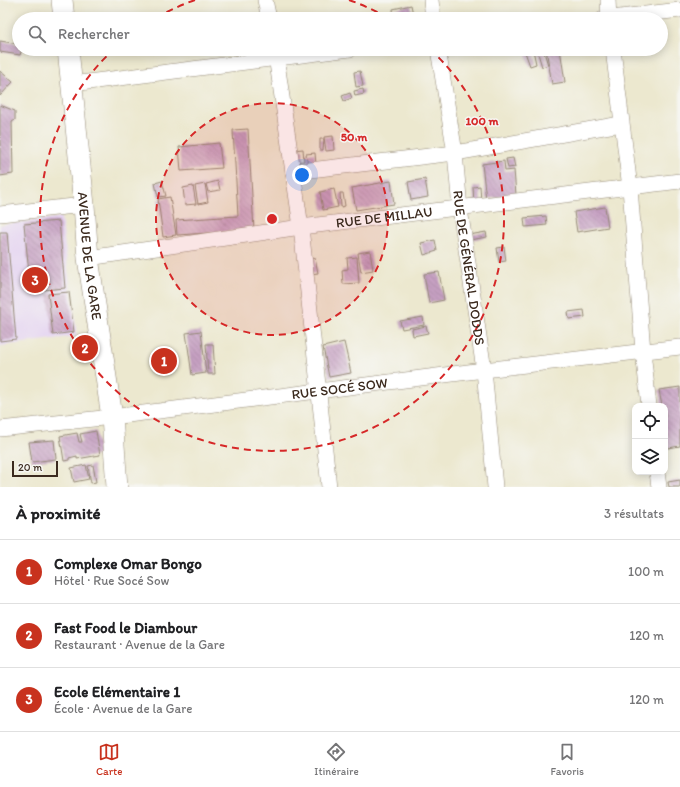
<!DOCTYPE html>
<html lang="fr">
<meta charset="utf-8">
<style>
:root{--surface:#fff;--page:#f6f6f6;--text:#202124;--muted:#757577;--line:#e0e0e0;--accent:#c8321e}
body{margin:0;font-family:Itim,sans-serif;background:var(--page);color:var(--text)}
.controls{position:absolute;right:12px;bottom:12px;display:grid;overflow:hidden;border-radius:8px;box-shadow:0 2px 10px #0003}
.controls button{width:36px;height:36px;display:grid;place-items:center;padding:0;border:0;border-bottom:1px solid var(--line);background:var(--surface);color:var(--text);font:20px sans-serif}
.scale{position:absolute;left:12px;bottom:10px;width:46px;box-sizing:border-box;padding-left:4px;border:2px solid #3b2a1e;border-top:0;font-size:11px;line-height:14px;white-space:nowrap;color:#3b2a1e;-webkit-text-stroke:3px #f6f6f2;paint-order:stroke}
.you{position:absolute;left:302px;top:175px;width:14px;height:14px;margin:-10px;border:3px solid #fff;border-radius:50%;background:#1a73e8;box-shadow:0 0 0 6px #1a73e833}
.badge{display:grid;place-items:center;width:26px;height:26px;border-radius:50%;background:var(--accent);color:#fff;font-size:13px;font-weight:700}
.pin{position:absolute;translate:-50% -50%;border:2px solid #fff;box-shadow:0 1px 4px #0006}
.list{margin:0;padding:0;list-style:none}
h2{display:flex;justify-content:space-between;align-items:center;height:52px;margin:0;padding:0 16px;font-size:17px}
h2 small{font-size:13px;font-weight:400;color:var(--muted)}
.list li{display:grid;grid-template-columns:26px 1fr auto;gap:12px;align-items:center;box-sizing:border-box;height:64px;padding:0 16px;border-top:1px solid var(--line)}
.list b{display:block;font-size:15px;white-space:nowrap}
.list p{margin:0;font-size:13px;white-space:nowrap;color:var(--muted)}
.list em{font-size:13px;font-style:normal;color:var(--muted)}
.icon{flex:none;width:22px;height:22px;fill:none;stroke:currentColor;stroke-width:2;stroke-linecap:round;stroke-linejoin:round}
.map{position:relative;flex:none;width:680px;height:487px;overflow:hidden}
.search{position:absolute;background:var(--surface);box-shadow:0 2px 10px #0003;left:12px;right:12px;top:12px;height:44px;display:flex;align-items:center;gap:10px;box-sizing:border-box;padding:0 14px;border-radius:22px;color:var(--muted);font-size:15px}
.sheet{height:244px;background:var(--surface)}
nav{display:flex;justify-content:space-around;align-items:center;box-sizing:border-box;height:56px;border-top:1px solid var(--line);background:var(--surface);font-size:11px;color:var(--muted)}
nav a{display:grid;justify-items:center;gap:2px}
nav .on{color:var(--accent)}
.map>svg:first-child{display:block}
.built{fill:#e4d3f1}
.building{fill:url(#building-back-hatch)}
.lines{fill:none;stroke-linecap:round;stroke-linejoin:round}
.street-casing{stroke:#948976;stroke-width:16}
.secondary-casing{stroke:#948976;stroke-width:22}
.street{stroke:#fff;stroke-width:15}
.secondary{stroke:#fff;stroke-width:21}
.ring{fill:none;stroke:#d62828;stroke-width:2;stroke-dasharray:7 5}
.labels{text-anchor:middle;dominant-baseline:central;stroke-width:3;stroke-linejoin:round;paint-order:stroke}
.street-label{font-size:14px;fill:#3b2a1e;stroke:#f6f6f2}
.centre{fill:#d62828;stroke:#f6f6f2;stroke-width:2}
.ring-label{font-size:12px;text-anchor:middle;font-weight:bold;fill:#d62828;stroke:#f6f6f2;stroke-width:3;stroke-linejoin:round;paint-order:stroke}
</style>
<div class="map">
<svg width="680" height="487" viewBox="0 0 680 487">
<defs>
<pattern id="building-back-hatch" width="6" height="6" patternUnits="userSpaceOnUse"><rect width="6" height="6" fill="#c6a0c2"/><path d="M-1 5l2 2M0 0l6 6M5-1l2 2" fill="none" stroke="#a2839d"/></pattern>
</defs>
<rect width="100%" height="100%" fill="#f6f6f2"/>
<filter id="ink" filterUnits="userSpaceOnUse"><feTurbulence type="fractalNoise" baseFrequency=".025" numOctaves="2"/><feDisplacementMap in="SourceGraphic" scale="8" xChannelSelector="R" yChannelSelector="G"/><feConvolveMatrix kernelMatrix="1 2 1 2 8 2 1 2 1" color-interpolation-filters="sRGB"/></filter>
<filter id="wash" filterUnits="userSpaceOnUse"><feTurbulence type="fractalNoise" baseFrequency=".012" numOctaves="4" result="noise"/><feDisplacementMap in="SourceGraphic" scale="16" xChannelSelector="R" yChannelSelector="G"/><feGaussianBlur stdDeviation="0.9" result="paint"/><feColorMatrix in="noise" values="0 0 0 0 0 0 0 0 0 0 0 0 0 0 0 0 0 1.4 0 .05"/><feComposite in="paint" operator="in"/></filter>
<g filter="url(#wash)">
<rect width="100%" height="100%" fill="#ece8cf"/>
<polygon class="built" points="61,217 77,336 0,346 0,225"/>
<g id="blocks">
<g class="building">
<polygon points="411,5 414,19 394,19 393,9"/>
<polygon points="0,41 19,44 19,49 22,49 20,55 0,52"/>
<polygon points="543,49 548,65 542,67 537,50"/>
<polygon points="546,49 560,49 565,82 552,84"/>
<polygon points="533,50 536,64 530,66 525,52"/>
<polygon points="0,71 13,82 0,96"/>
<polygon points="360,71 363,86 356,87 354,72"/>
<polygon points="363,89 364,94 355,96 354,91"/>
<polygon points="350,93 352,98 344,101 342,96"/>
<polygon points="0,105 15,111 15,120 12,122 13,174 0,176"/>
<polygon points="248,129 254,230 177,235 176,220 238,216 233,130"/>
<polygon points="333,136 334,150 326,151 324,137"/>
<polygon points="320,139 324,139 323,150 320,150"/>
<polygon points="219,143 222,168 181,171 179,147"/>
<polygon points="303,149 304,161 295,162 293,150"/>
<polygon points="315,153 316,165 308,166 306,154"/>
<polygon points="513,158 515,167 508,168 506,159"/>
<polygon points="504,161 505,171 514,170 516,195 486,199 482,164"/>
<polygon points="425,179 428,197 411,200 408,182"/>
<polygon points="162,181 166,196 158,197 155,183"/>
<polygon points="218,181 220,190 208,192 206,184"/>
<polygon points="391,181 394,204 356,210 352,188"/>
<polygon points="205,184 208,202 198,204 195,186"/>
<polygon points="193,186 196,204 185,205 183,188"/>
<polygon points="480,186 481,202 474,203 473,187"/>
<polygon points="334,189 338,207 323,210 320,192"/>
<polygon points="340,193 343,193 345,206 341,207"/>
<polygon points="170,197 176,235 163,237 158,199"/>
<polygon points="605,207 608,227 577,232 574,212"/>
<polygon points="546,216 547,225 525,227 524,218"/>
<polygon points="59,221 65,288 33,291 31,272 29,272 24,224"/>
<polygon points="0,232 7,232 16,339 0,341"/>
<polygon points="486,232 487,237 470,240 469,235"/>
<polygon points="435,240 437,251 424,255 421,243"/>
<polygon points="504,247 506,261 499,262 497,248"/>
<polygon points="370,251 373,270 361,272 358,253"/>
<polygon points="357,257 359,283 343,284 342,270 348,269 347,258"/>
<polygon points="315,258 318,273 310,274 307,259"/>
<polygon points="439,272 444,300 429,303 424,274"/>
<polygon points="69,292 74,332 53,335 48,294"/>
<polygon points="584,310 585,317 569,319 568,312"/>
<polygon points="423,317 424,325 402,329 400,321"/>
<polygon points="426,326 428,333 413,336 412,329"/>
<polygon points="201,331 206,373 192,375 186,333"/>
<polygon points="344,342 351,373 329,377 323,347"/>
<polygon points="206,344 213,344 215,374 208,374"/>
<polygon points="680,387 680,446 668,448 665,427 665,406 662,406 659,390"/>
<polygon points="96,431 100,455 77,459 77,456 69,458 69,460 64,461 60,436 77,433 79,442 82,442 80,434"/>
<polygon points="54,440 56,459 32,462 29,442"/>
<polygon points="86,465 89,479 74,482 71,468"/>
<polygon points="93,465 96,482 91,483 88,466"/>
<polygon points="680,480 680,487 669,487 668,482"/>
</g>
</g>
</g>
<g filter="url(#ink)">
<use href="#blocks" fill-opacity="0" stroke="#948976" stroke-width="1"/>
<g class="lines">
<defs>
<g id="street">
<polyline points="265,0 269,19"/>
<polyline points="431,0 433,19"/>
<polyline points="608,0 609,19"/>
<polyline points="603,19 680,10"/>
<polyline points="275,49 301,227 329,487"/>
<path id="s1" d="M 438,49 L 455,153 L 460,209 L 484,370 L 495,487"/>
<polyline points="613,49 630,188 643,351 649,406"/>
<polyline points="72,84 350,49"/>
<polyline points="293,172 455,153 621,124"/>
<polyline points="0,214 84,205"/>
<path id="s2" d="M 88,258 L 301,227 L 680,181"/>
<path id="s3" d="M 0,429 L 112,417 L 484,370 L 680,347"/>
<polyline points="657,472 659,487"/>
</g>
<g id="secondary">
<polyline points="62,0 64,19"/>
<path id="s4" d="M 68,49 L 84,205 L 88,258 L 112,417 L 117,487"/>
</g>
</defs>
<use href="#street" class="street-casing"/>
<use href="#secondary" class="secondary-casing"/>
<use href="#street" class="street"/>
<use href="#secondary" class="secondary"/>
</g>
</g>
<circle cx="272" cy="219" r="116" fill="#d62828" fill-opacity=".12"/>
<g class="ring">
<circle cx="272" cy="219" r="116"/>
<path d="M156 18A232 232 0 0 1 195 0M349 0A232 232 0 0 1 388 18M430 49A232 232 0 1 1 114 49"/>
</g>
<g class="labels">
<g class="street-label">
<text stroke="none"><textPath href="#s2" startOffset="299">RUE DE MILLAU</textPath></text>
<text stroke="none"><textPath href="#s4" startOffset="208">AVENUE DE LA GARE</textPath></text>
<text stroke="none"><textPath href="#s1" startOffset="221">RUE DE GÉNÉRAL DODDS</textPath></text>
<text stroke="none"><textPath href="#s3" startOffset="342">RUE SOCÉ SOW</textPath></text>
</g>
</g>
<circle cx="272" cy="219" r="6" class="centre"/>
<g class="ring-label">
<text x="482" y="125">100 m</text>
<text x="354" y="141">50 m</text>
</g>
</svg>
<div class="controls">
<button><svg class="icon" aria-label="locate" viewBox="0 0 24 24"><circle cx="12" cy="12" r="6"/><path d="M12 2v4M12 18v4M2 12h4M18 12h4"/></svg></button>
<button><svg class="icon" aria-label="layers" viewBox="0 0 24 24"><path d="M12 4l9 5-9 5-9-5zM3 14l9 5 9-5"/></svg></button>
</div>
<div class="scale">20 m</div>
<div class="you"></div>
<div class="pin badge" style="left:164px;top:361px">1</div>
<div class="pin badge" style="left:85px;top:348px">2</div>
<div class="pin badge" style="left:35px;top:280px">3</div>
<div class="search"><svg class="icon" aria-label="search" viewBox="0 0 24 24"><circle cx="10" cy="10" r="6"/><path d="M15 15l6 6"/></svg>Rechercher</div>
</div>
<section class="sheet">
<h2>À proximité<small>3 résultats</small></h2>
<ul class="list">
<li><span class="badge">1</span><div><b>Complexe Omar Bongo</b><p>Hôtel · Rue Socé Sow</p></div><em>100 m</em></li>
<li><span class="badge">2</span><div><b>Fast Food le Diambour</b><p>Restaurant · Avenue de la Gare</p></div><em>120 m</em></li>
<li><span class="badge">3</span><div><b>Ecole Elémentaire 1</b><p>École · Avenue de la Gare</p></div><em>120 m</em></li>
</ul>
</section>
<nav>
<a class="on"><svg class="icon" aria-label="map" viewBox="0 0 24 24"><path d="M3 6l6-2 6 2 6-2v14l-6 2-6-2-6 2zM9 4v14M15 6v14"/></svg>Carte</a>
<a><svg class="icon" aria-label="directions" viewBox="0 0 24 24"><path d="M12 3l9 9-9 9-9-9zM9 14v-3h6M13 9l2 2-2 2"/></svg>Itinéraire</a>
<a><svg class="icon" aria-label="saved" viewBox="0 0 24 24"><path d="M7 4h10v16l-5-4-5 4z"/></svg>Favoris</a>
</nav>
